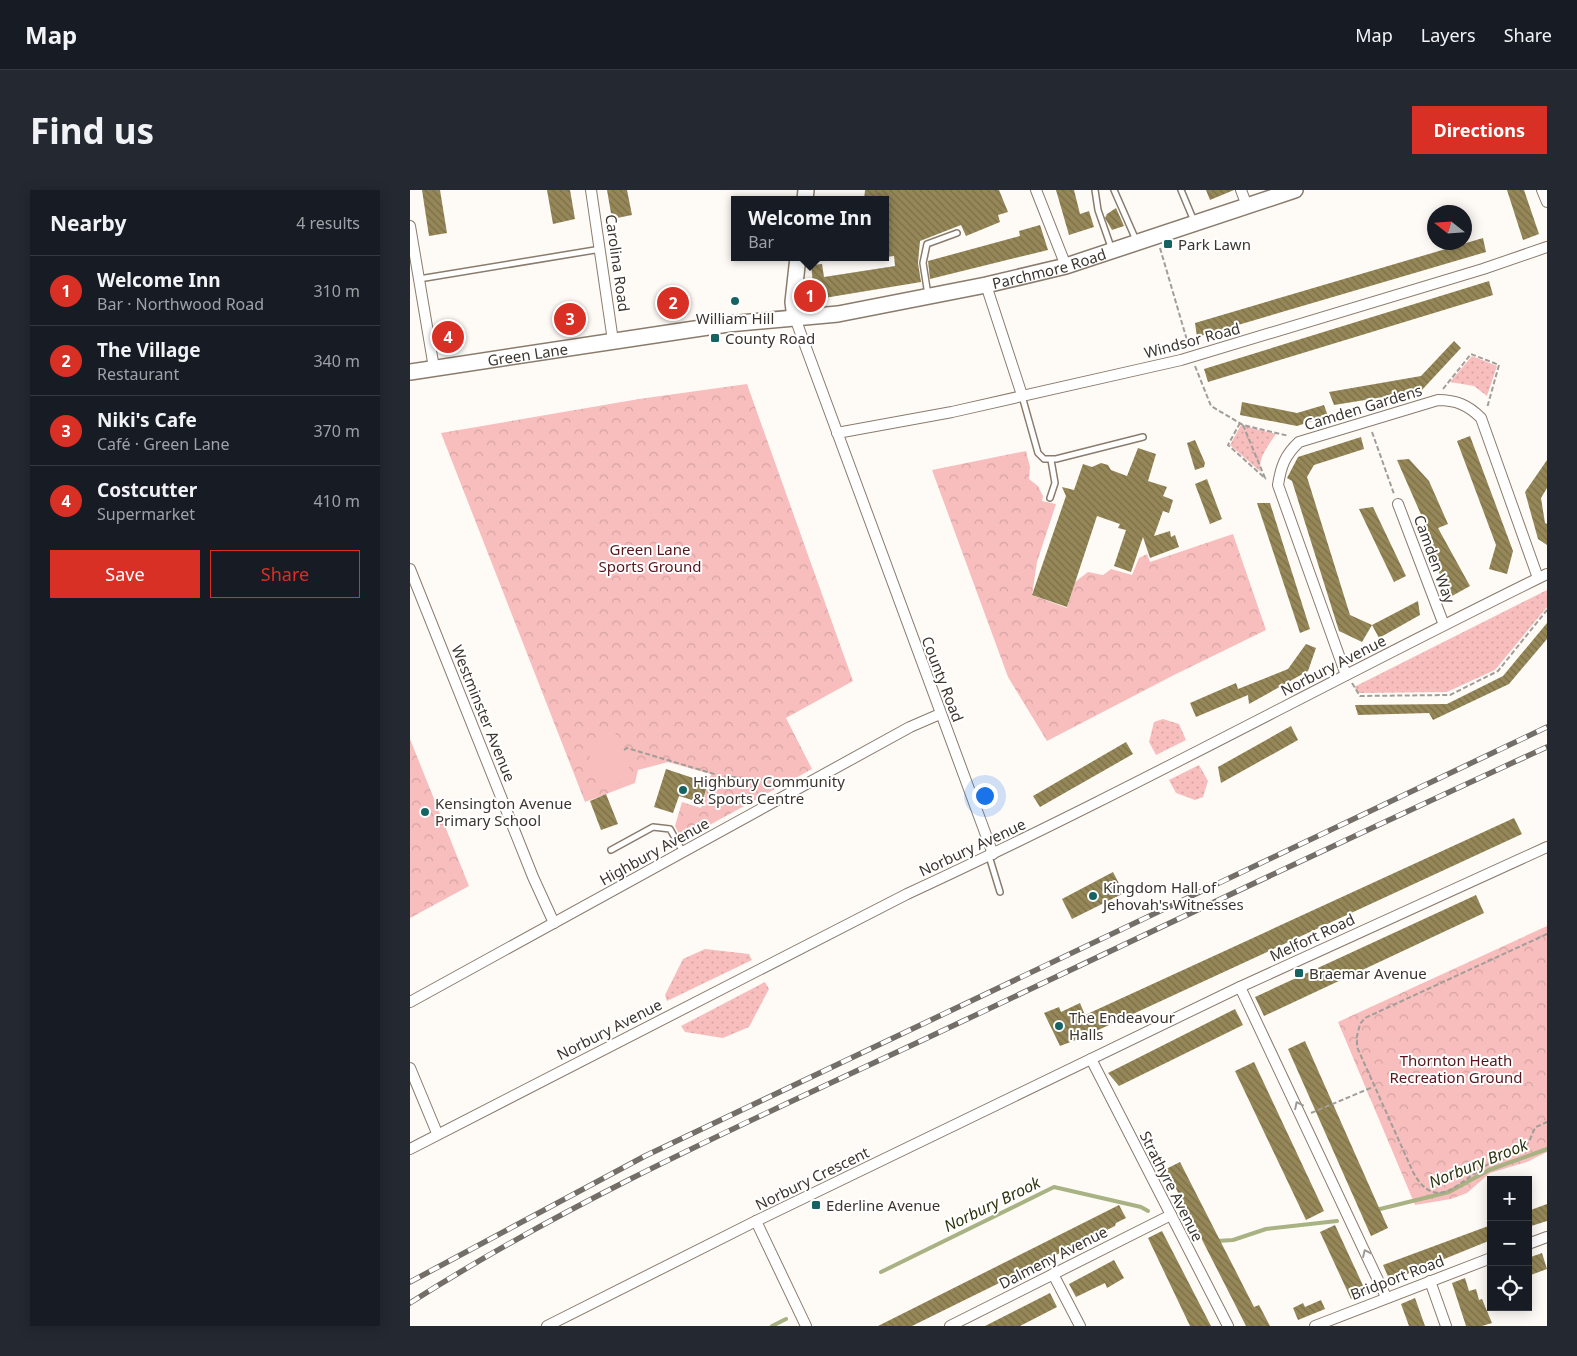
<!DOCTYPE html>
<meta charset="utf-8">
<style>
:root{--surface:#171b24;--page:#242831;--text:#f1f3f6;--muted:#9ea1a6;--line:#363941;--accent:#d93025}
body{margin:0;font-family:"Noto Sans",sans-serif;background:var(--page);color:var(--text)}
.controls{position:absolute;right:15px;bottom:15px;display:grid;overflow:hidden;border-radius:0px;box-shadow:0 2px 12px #0003}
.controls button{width:45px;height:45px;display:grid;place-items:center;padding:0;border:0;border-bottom:1px solid var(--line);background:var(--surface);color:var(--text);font:25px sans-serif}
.compass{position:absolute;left:1017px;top:15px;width:45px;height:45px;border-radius:50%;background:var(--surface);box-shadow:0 2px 12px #0003;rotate:287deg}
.you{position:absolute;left:574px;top:605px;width:18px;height:18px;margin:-12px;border:4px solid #fff;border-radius:50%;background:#1a73e8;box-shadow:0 0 0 8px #1a73e833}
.badge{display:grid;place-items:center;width:32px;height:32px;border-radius:50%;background:var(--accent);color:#fff;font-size:16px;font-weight:700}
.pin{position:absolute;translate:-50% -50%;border:2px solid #fff;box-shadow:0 1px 5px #0006}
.popup{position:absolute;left:321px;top:6px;width:158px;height:65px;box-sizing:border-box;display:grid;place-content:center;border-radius:0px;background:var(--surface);filter:drop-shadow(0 1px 4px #0005);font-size:16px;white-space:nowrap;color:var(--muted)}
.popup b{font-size:19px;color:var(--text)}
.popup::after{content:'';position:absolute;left:50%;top:100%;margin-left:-10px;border:10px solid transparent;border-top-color:var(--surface)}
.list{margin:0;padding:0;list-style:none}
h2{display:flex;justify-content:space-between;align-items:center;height:65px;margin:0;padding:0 20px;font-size:21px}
h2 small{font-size:16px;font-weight:400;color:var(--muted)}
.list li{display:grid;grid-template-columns:32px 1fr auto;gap:15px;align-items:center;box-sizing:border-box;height:70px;padding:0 20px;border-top:1px solid var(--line)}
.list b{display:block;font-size:19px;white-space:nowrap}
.list p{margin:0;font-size:16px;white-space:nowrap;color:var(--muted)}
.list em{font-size:16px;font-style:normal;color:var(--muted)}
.actions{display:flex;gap:10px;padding:15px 20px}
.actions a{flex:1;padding:11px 0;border:1px solid var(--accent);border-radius:0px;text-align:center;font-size:18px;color:var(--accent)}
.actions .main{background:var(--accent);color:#fff}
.icon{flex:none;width:28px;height:28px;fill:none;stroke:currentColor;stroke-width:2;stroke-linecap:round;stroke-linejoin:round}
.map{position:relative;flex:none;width:1137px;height:1136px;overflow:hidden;border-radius:0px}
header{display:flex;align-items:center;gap:30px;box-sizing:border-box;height:70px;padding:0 25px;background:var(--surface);border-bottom:1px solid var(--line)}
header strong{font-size:24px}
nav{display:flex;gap:28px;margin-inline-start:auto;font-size:18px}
.intro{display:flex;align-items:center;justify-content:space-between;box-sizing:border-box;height:120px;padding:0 30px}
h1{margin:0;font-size:35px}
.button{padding:12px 22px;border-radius:0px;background:var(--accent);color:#fff;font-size:18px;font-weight:700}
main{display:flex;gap:30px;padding:0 30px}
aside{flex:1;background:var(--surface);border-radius:0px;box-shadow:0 2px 12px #0003}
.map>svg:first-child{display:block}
.grass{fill:url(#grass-dots)}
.park{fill:url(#park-crowns)}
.garden{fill:#f7bebd}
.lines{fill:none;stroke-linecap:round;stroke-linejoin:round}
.stream{stroke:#a8b282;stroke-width:4}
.building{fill:url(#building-back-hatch)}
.lane-casing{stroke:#8a7c6d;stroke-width:8}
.street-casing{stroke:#8a7c6d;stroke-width:12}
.secondary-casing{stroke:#8a7c6d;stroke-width:18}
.path{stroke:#a19d98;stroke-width:2;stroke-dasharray:5 2.5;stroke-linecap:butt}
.lane{stroke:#fff;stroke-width:5}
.street{stroke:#fff;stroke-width:10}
.secondary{stroke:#fff;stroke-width:15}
.rail-casing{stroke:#736e68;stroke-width:5.5}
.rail{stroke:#fff;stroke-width:4;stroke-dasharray:11;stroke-linecap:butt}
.oneway{stroke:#9d9a96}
.poi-dot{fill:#156462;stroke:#fff;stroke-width:2}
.labels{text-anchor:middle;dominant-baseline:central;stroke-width:4;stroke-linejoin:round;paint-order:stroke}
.poi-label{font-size:15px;fill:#3b352e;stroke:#fff;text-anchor:start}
.street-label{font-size:15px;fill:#3b352e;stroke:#fff}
.park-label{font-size:15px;fill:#58151c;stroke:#fff}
.water-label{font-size:16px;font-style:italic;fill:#2d330d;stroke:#fff}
</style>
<header>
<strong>Map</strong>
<nav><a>Map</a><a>Layers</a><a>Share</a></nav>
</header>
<div class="intro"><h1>Find us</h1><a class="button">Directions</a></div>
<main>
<aside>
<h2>Nearby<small>4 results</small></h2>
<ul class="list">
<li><span class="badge">1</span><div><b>Welcome Inn</b><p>Bar · Northwood Road</p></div><em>310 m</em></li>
<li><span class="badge">2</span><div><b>The Village</b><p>Restaurant</p></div><em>340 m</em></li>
<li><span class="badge">3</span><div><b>Niki's Cafe</b><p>Café · Green Lane</p></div><em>370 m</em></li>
<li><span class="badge">4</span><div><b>Costcutter</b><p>Supermarket</p></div><em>410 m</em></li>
</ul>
<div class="actions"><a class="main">Save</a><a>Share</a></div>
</aside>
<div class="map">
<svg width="1137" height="1136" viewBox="0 0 1137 1136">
<defs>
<pattern id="grass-dots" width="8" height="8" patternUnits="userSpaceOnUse" patternTransform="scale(1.25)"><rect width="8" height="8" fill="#f7bebd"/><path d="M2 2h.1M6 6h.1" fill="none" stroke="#d5a4a3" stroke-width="1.8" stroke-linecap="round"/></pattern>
<pattern id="park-crowns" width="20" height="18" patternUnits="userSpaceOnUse" patternTransform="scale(1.25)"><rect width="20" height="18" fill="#f7bebd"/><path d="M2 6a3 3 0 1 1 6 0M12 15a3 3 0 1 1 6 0" fill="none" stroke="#d5a4a3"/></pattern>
<pattern id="building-back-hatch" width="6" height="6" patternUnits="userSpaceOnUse" patternTransform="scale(1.25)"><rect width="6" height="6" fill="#958758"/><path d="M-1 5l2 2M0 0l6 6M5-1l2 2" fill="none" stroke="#7b6f49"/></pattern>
</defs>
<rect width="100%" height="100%" fill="#fefbf7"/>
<g class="grass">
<polygon points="1062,166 1087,176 1077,206 1064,196 1040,192"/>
<path d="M 831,235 L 866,244 C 859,255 847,268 851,282 L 820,255 Z"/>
<polygon points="1137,400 1137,417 1085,480 1037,502 949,503 944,497"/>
<polygon points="753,529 769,534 776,550 746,565 739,552 744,532"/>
<polygon points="789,575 798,591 793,607 785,610 766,603 759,590"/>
<polygon points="295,759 339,764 342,770 257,811 255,805 273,769"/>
<polygon points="355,792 359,799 339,837 313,848 275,842 271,836"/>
</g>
<g class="park">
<polygon points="337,194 443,491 376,528 402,579 272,650 265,636 272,612 291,618 301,584 258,572 228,580 225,593 175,612 31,243 229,209"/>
<polygon points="616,261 620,277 619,289 628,296 633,306 632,311 646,314 627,372 622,405 657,418 665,392 678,382 693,385 701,379 722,385 729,368 737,364 740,372 823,344 856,440 764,485 637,551 598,487 522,280"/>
<polygon points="0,549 59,696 0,728"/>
<polygon points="1137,736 1137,962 1117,972 1080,983 1057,1003 1041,1009 1005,1015 928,832"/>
</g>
<polygon class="garden" points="204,540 223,587 193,599 174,552"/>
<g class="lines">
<g class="stream">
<polyline points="966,1020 1039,1002 1079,980 1137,959"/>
<polyline points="807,1051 823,1050 856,1039 927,1031"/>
<polyline points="471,1082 644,997 731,1017 738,1021"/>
<polyline points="362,1136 376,1129"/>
</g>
</g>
<g class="building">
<polygon points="12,0 30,0 37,43 19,46"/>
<polygon points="137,0 160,0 165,29 143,34"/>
<polygon points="197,0 217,0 222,25 202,29"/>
<polygon points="455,0 589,0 598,22 588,25 590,32 556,46 551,35 510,51 508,73 511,92 396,111 393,108 395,95 403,93 401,75 412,74 414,87 485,76 484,66 475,67 475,10 454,10"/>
<polygon points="646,0 664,0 670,24 679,21 684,37 659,45"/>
<polygon points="796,0 824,0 800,10"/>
<polygon points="1097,0 1114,0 1129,44 1113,50"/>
<polygon points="706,18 714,36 702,40 695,28 697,24"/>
<polygon points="630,35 638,60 520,89 518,71 610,46 609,41"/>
<polygon points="1073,48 1076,62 787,147 785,133"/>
<polygon points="1079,91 1083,105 798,192 794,179"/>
<polygon points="1044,151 1051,158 1011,201 924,215 919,202 1011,186"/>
<polygon points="832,212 887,223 914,215 918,226 887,236 830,225"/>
<polygon points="1060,246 1103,361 1097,384 1079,379 1086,355 1047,251"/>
<polygon points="951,247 954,259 904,275 897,287 940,425 962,435 952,452 929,441 882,291 877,288 888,267"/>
<polygon points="785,250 795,273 794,277 785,280 777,253"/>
<polygon points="728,258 746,264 738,291 757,297 753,306 763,310 759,323 753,321 744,346 760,341 761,347 765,345 769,357 740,368 733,347 721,382 704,376 716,340 708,338 710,334 687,326 657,417 622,405 656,306 652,297 664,300 673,274 682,277 691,273 698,275 701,280 717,286"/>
<polygon points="999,269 1019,291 1038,334 1028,338 1060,396 1042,406 1016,359 1024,354 987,270"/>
<polygon points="1137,270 1137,298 1131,308 1135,333 1137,334 1137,355 1128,349 1115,302"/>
<polygon points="797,289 812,329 800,334 785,294"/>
<polygon points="847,313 860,313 900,439 890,443"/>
<polygon points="963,317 996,386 984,392 949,319"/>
<polygon points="1008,411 1010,425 969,448 962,435"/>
<polygon points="1137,433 1137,449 1099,494 1023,530 1019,523 948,525 945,515 1037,514 1093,486"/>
<polygon points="896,454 906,458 898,481 839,514 838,505 786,527 780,513 826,493 828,499 878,479"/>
<polygon points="881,536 888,550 811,593 808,577"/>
<polygon points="716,552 723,564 630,617 623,606"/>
<polygon points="256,579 298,593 292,613 269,606 263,623 244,617"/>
<polygon points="196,604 208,634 191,640 180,611"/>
<polygon points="1104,628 1112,644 671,848 650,856 634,823 649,817 651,822 670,813 675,825"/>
<polygon points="703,682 714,703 662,729 652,709"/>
<polygon points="1066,705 1074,723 854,826 845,807"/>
<polygon points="825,819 833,835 709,896 698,883"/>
<polygon points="895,851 978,1038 961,1046 878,859"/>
<polygon points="844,872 914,1021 896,1030 825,881"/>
<polygon points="770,972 844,1117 849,1115 860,1136 836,1136 756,979"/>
<polygon points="1137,1014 1137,1031 1118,1037 1118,1021"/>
<polygon points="709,1015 716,1028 706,1033 705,1036 502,1136 468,1136"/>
<polygon points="925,1035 956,1102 941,1109 910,1042"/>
<polygon points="1081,1035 1081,1050 980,1091 973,1075"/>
<polygon points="752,1041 801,1136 780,1136 738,1048"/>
<polygon points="1132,1063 1137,1079 1118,1086 1118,1068"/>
<polygon points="704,1070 714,1088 697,1098 695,1093 666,1107 659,1094"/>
<polygon points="1055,1088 1059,1101 1066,1099 1069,1110 1072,1109 1082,1133 1072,1136 1056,1136 1042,1093"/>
<polygon points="640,1103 647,1117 610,1136 575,1136"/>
<polygon points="1005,1108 1015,1136 999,1136 991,1114"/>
<polygon points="911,1110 915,1119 888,1130 883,1118 893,1113 895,1117"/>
</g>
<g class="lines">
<defs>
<g id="lane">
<polyline points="685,0 688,20 702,60"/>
<polyline points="704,0 726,50"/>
<polyline points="771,0 784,31"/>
<polyline points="9,89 191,59"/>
<polyline points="518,105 513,73 517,54 547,43"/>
<polyline points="612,206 628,263 634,269 646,269 733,247"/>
<polyline points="640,308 645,293 641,270"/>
<polyline points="201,660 243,637 260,639 273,662"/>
<polyline points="579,666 590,702"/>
</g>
<g id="street">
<polyline points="181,0 203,151"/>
<polyline points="626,0 656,76"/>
<polyline points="831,0 837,16"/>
<polyline points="1132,0 1137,12"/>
<polyline points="0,36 24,178"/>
<polyline points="576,95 612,205"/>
<polyline points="385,128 583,664"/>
<polyline points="427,243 542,222 771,170 1073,79 1137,57"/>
<polyline points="988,314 1034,435"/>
<polyline points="0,379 123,687 144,733"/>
<path d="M 936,485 L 868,295 C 871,276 875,265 889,252 L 1028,210 C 1046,210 1058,215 1071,228 L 1128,388"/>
<polyline points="830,797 976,1107"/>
<polyline points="0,812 500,537 530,524"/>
<polyline points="681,869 818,1136"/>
<polyline points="0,878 27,943"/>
<path d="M 0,959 L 497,704 C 714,604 922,489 1137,384"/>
<polyline points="346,1031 396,1136"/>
<polyline points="1118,1054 1137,1047"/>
<polyline points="643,1084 670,1136"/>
<polyline points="1020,1091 1036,1136"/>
<polyline points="137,1136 346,1031 830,797 1137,657"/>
<polyline points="540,1136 761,1025"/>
<polyline points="905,1136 1081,1068"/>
</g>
<g id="secondary">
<polyline points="395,10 396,0"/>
<polyline points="385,128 383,112 388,67"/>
<path id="s1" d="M 0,182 L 318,134 L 428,124 L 576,95 L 656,76 L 885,0"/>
</g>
</defs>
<use href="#lane" class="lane-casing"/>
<use href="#street" class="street-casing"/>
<use href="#secondary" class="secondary-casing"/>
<g class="path">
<polyline points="750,58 779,157"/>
<polyline points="785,176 801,216 833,235 879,246"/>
<polyline points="1033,199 1061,164 1089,175 1077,218"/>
<polyline points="830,233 818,255 856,289"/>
<polyline points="833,235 855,288"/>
<polyline points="962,242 984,304"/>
<polyline points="942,493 950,506 1040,505 1088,481 1137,420"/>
<polyline points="214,560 217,558 311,586 371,591 374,596"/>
<path d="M 1137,744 L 955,828 L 950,834 L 947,846 L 947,857 L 1003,982 C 1026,1024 1049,992 1075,976 C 1088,968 1107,967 1117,954 C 1121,950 1122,942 1126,937 L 1137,932"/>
<polyline points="901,923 963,897"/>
</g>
<use href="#lane" class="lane"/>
<use href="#street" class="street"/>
<use href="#secondary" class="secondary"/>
<defs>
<g id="rail">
<polyline points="0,1092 235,966 1137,537"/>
<path d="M 0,1113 C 163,1009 340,931 515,849 C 722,751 929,652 1137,557"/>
</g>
</defs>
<use href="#rail" class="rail-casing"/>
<use href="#rail" class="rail"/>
</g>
<defs><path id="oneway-chevron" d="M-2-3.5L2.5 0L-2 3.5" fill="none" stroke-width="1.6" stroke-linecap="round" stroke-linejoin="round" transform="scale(1.25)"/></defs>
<g class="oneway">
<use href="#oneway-chevron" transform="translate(888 915) rotate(-116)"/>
<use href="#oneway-chevron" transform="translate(956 1063) rotate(-115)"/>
</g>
<g class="poi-dot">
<rect x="753" y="49" width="10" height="10" rx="2.5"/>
<circle cx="325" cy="111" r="5"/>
<rect x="300" y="143" width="10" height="10" rx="2.5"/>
<circle cx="273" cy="600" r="5"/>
<circle cx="15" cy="622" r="5"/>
<circle cx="683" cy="706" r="5"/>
<rect x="884" y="778" width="10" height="10" rx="2.5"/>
<circle cx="649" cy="836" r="5"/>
<rect x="401" y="1010" width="10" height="10" rx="2.5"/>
</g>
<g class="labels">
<g class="poi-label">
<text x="768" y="54">Park Lawn</text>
<text x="325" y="128" text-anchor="middle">William Hill</text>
<text x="315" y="148">County Road</text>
<text x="283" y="591">Highbury Community<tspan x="283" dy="17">&amp; Sports Centre</tspan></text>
<text x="25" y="613">Kensington Avenue<tspan x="25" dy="17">Primary School</tspan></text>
<text x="693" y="697">Kingdom Hall of<tspan x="693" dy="17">Jehovah's Witnesses</tspan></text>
<text x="899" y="783">Braemar Avenue</text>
<text x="659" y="827">The Endeavour<tspan x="659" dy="17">Halls</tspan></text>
<text x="416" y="1015">Ederline Avenue</text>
</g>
<g class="street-label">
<text transform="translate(208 73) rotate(82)">Carolina Road</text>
<text stroke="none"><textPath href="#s1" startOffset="648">Parchmore Road</textPath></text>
<text transform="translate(782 150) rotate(-15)">Windsor Road</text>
<text stroke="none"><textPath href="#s1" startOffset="119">Green Lane</textPath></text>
<text transform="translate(953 217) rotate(-17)">Camden Gardens</text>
<text transform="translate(1025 369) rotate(70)">Camden Way</text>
<text transform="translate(923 475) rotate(-27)">Norbury Avenue</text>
<text transform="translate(533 489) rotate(69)">County Road</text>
<text transform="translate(74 523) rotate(68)">Westminster Avenue</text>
<text transform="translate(562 657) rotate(-25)">Norbury Avenue</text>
<text transform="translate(244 661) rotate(-29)">Highbury Avenue</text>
<text transform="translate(902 747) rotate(-25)">Melfort Road</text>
<text transform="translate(199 839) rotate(-27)">Norbury Avenue</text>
<text transform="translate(402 988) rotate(-26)">Norbury Crescent</text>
<text transform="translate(762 996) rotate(63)">Strathyre Avenue</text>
<text transform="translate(643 1067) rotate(-27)">Dalmeny Avenue</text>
<text transform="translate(987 1087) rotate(-21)">Bridport Road</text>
</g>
<g class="park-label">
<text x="240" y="359">Green Lane<tspan x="240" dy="17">Sports Ground</tspan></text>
<text x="1046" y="870">Thornton Heath<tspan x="1046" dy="17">Recreation Ground</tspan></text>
</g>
<g class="water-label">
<text transform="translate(1068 973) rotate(-22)">Norbury Brook</text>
<text transform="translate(582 1014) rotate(-26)">Norbury Brook</text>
</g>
</g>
</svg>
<div class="controls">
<button>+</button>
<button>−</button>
<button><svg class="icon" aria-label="locate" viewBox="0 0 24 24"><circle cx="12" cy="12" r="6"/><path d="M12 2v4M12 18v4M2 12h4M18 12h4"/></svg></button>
</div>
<svg class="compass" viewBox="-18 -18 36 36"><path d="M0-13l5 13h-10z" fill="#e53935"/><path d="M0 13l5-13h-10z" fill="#9ea1a6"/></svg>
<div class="you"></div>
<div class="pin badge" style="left:400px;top:106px">1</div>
<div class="popup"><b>Welcome Inn</b>Bar</div>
<div class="pin badge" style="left:263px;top:113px">2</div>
<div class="pin badge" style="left:160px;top:129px">3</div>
<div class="pin badge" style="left:38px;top:147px">4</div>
</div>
</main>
